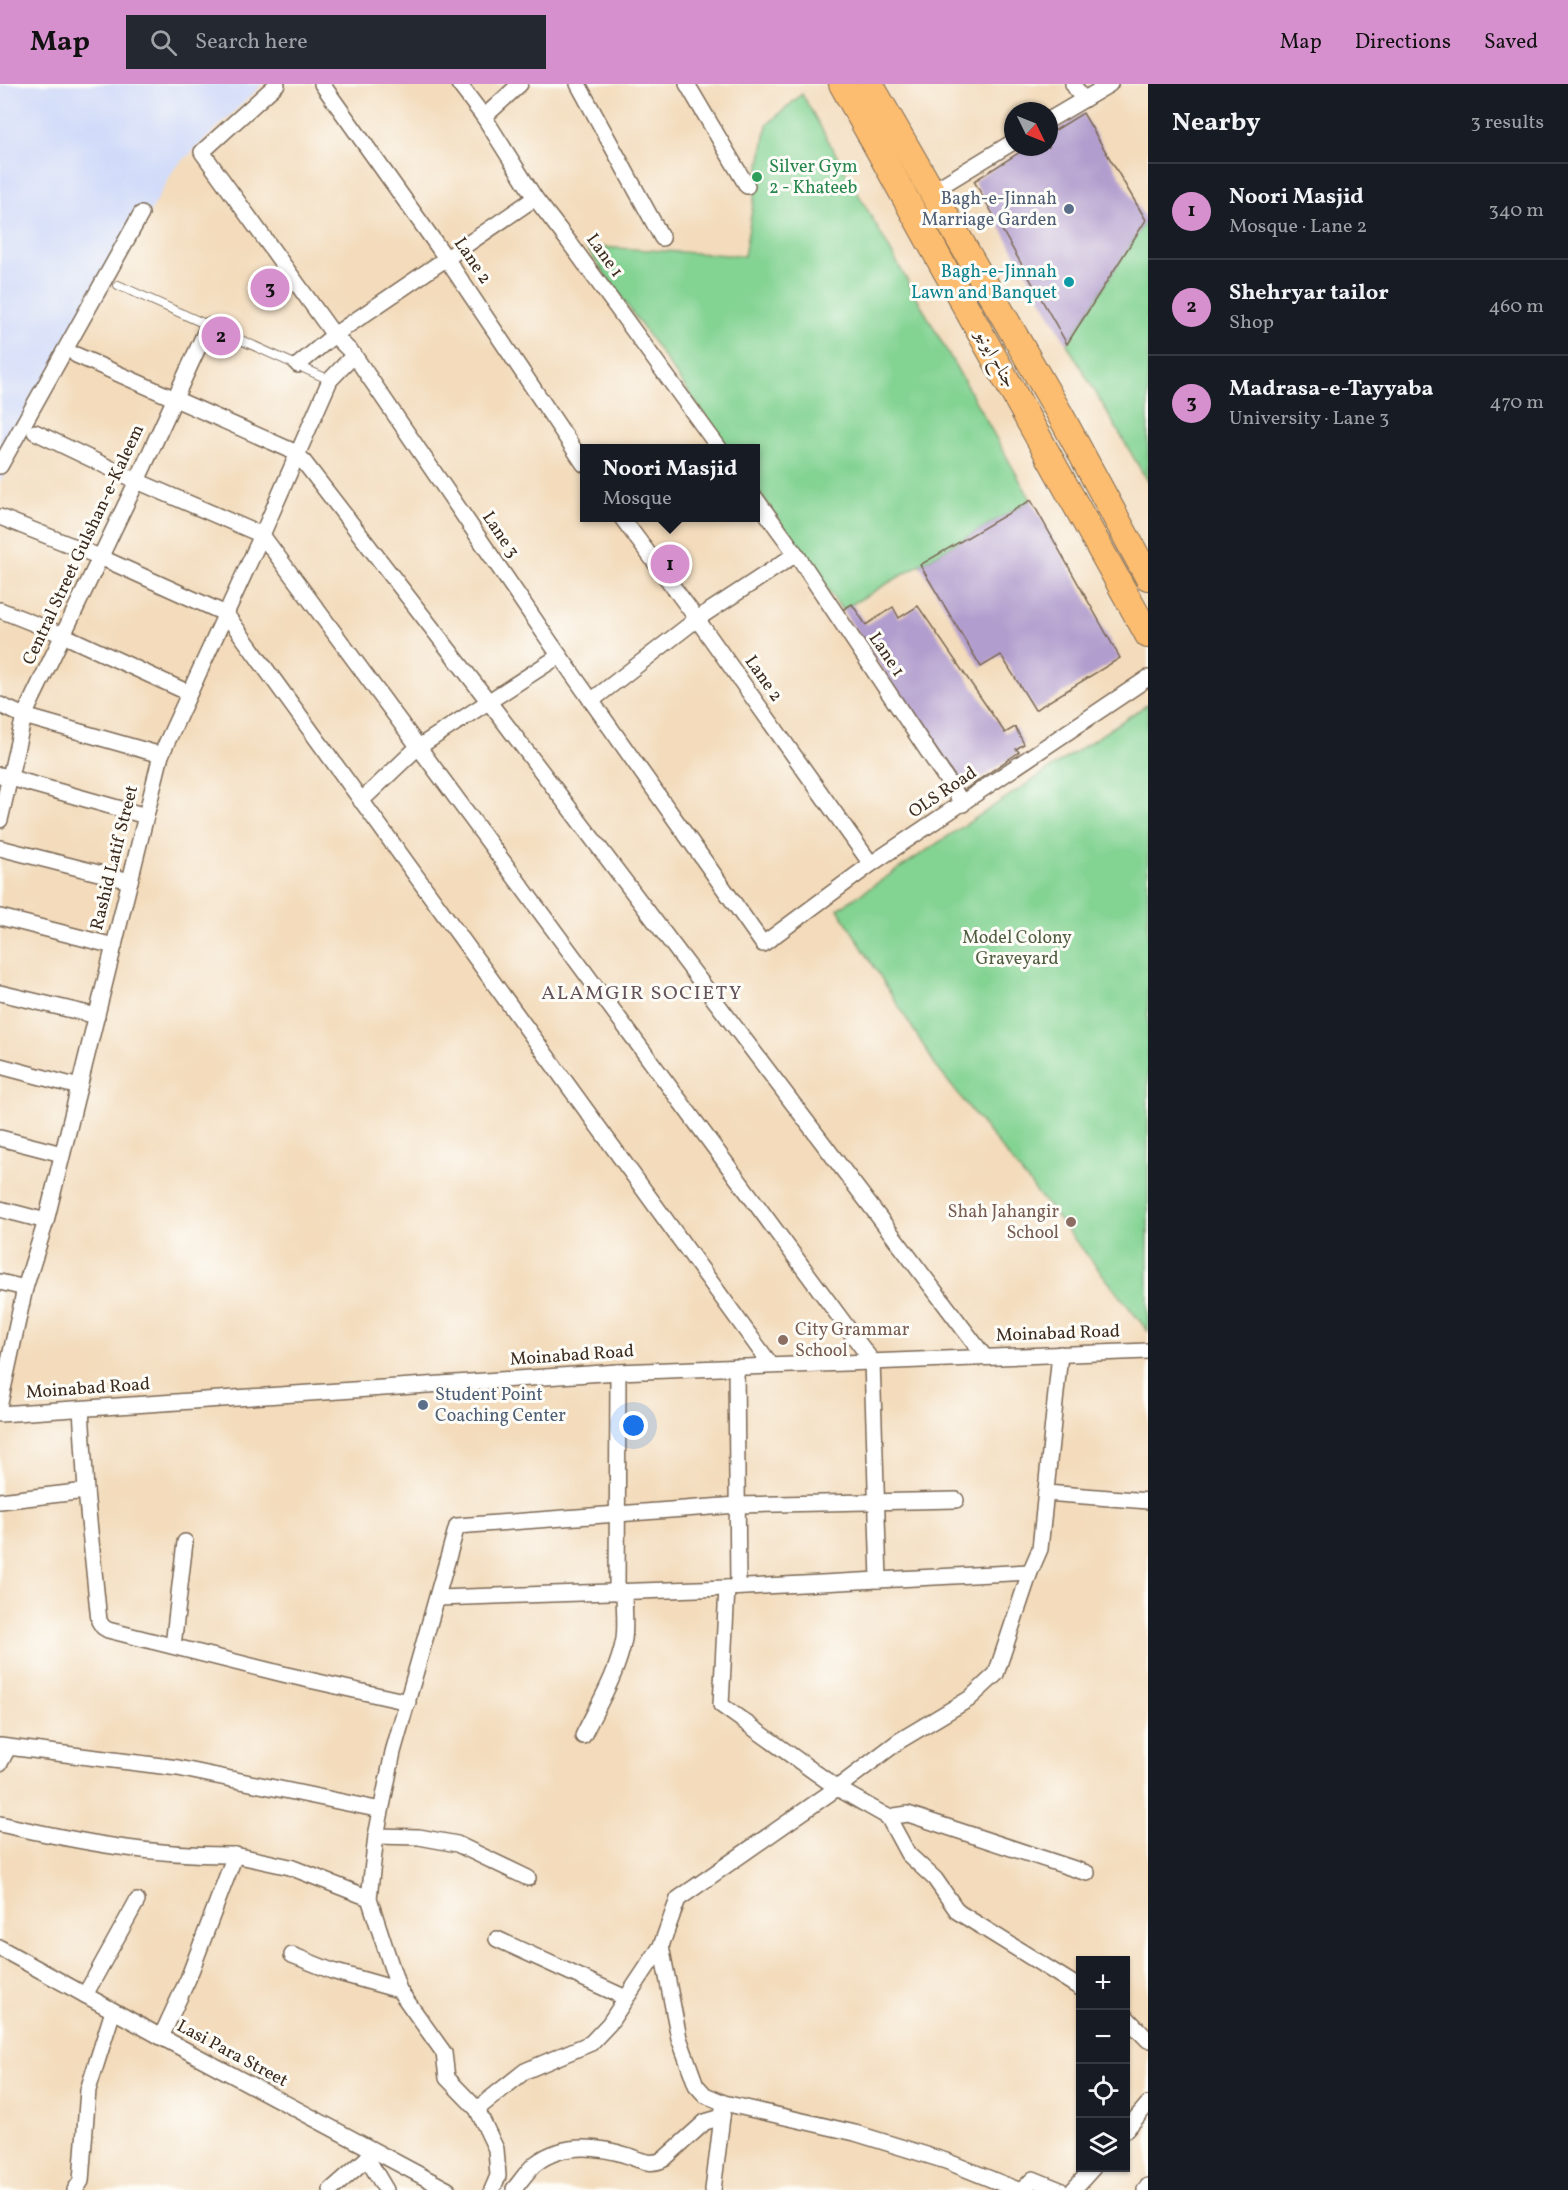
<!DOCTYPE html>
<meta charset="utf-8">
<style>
:root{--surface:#171b24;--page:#242831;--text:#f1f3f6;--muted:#9ea1a6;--line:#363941;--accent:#d690ce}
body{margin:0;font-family:Vollkorn,Amiri,serif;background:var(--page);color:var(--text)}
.controls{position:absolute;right:18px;bottom:18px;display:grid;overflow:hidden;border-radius:0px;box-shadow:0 2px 4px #0004}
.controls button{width:54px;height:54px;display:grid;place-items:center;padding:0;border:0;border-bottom:2px solid var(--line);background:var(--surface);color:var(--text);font:30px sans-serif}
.compass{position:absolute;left:1004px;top:18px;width:54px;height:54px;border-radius:50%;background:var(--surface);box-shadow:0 2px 4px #0004;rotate:133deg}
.you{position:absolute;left:634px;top:1342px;width:21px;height:21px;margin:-15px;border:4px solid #fff;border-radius:50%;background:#1a73e8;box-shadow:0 0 0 9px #1a73e833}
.badge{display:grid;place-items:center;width:39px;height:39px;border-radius:50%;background:var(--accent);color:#111;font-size:20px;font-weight:700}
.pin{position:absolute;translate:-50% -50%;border:3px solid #fff;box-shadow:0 2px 6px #0006}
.popup{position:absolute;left:580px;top:360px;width:180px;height:78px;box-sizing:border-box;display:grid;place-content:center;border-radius:0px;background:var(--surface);filter:drop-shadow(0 2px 4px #0005);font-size:20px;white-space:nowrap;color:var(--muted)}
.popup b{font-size:22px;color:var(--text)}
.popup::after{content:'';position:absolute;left:50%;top:100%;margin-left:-12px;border:12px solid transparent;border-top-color:var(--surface)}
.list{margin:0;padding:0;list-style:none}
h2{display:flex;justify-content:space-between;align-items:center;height:78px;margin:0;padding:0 24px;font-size:26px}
h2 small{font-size:20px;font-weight:400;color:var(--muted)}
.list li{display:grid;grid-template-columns:39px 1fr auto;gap:18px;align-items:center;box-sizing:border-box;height:96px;padding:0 24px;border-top:2px solid var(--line)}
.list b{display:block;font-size:22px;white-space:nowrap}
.list p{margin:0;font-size:20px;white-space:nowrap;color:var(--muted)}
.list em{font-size:20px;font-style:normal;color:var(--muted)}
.icon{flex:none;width:33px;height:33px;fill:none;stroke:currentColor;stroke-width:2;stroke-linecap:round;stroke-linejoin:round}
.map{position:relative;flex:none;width:1148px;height:2106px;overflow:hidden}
header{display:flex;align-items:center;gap:36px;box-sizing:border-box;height:84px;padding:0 30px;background:var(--accent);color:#111}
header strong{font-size:28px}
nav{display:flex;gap:33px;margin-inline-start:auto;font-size:21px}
.search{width:420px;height:54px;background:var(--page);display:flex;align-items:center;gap:15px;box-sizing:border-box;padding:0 21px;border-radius:0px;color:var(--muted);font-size:22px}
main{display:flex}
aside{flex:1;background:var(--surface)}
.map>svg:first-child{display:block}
.built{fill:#d0daf9}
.green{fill:#83d393;stroke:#5f7e58;stroke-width:1.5}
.building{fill:#b29ece}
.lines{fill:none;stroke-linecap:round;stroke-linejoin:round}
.service-casing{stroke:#7b6855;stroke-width:10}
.minor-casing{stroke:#7b6855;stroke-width:18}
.trunk-casing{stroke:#7b6855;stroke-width:28}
.service{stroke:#fff;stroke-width:8}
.minor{stroke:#fff;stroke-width:15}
.trunk{stroke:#fcbd6f;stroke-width:26}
.leisure-dot{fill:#2e9e5b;stroke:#fdfcf7;stroke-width:2}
.service-dot{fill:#5c6f8a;stroke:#fdfcf7;stroke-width:2}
.culture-dot{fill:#0f9aa8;stroke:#fdfcf7;stroke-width:2}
.education-dot{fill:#8d6e63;stroke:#fdfcf7;stroke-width:2}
.labels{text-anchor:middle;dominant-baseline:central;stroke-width:6;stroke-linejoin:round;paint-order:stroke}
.leisure-label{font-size:18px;fill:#27864d;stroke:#fdfcf7;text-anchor:start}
.service-label{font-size:18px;fill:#4e5e75;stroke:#fdfcf7;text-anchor:end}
.street-label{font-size:18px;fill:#3b2a1e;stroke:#fdfcf7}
.culture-label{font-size:18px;fill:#0d838f;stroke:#fdfcf7;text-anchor:end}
.park-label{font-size:18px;fill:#515d41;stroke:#fdfcf7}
.education-label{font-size:18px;fill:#785e54;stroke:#fdfcf7;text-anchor:end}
.neighbourhood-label{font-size:20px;letter-spacing:1.5px;fill:#65535c;stroke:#fdfcf7}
</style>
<header>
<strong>Map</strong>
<div class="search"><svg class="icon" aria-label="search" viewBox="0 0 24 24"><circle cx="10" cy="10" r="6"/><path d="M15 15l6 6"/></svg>Search here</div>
<nav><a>Map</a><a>Directions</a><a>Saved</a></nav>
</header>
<main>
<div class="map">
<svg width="1148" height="2106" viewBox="0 0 1148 2106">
<rect width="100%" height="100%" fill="#fdfcf7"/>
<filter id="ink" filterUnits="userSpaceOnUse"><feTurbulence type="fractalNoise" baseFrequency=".0167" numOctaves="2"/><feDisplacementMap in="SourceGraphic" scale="12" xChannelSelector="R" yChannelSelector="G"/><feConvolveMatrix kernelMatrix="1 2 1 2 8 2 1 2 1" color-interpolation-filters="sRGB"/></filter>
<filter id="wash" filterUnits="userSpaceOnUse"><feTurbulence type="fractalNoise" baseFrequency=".008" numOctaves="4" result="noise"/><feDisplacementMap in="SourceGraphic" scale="24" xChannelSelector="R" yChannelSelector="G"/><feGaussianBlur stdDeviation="1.35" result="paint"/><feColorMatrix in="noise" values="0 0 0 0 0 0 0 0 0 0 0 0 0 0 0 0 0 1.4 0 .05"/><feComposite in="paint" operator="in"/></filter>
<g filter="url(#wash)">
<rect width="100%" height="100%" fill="#f3dbbb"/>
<polygon class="built" points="0,0 263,0 174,85 0,398"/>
<g class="green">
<polygon points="802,10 1031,416 842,526 756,404 756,364 728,364 585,162 744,172 767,41"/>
<polygon points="1148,133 1148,398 1067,260"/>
<polygon points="1148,620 1148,1247 938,985 838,825"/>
</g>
<g id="blocks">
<g class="building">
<polygon points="1083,29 1146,136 1067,260 974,97 1028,63 1049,63 1049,50"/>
<polygon points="1031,416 1120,574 1035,626 1001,571 981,583 920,481"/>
<polygon points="852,520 866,541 893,523 899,534 918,522 1005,649 1015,643 1024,660 1016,665 1019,668 964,706 842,526"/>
</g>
</g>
</g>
<g filter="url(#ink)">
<use href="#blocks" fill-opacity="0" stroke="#7b6855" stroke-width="1.5"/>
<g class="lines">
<defs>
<polyline id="service" points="118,201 330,296"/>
<g id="minor">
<polyline points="277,0 202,68 334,251 354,271 552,561 763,860 871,780 1148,594"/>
<polyline points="322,0 446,174 584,380"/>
<polyline points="459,0 484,33 535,114 569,158 719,364"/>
<polyline points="578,0 662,154"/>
<polyline points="687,0 747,102"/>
<polyline points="1073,0 1083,16"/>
<polyline points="484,33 520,0"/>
<polyline points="1049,36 1110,0"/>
<polyline points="931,108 1013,58"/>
<polyline points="76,271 297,369 489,618 984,1272"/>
<polyline points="298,281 334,251 535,114"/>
<polyline points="35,348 137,397 262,451 872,1277 879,1496"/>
<polyline points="0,382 141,130"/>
<polyline points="756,415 796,470 963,720"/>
<polyline points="0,433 100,473 226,530 771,1281"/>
<polyline points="622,434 697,535 871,780"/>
<polyline points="0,526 63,551 189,609"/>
<polyline points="591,617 697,535 796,470"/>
<polyline points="0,621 24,632 161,671"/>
<polyline points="0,691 146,732"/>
<polyline points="361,717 417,664 559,572"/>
<polyline points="0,736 24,632 137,397 208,242"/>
<polyline points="0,764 130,797"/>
<polyline points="0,833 114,862"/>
<polyline points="0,909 97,932"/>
<polyline points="0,982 79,1003"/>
<polyline points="0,1054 62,1070"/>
<polyline points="0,1125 46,1137"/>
<polyline points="0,1198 25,1204"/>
<polyline points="736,1283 738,1503"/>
<polyline points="0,1319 25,1204 46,1137 161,671 262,451 330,296 354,271"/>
<polyline points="81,1325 86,1407 99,1537 103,1543 108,1546 287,1591 408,1618"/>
<polyline points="0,1330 618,1288 1148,1267"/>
<polyline points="1046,1409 1148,1417"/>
<polyline points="0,1417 86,1407"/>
<polyline points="727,1504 721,1621 837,1704 888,1733 908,1770 935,1795 958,1828 1080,1904"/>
<polyline points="617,1508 618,1288"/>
<polyline points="438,1514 727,1504 1030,1488"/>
<polyline points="173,1562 185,1458"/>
<path d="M 583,1652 C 598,1621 618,1589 624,1555 C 626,1540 624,1523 624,1508"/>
<polyline points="0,1662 178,1684 381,1726"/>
<polyline points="0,1679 8,1664"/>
<polyline points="888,1733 908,1730 1087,1789"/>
<path d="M 0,1740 C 80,1758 152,1772 235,1771"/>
<polyline points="376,1752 419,1753 457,1760 528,1794"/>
<polyline points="497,1855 626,1914"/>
<polyline points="661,1862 679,1954 696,2001 705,2011 724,2019 855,2049 946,2077 1018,2106"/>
<polyline points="0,1864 161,1953 448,2106"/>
<polyline points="292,1871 332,1887 399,1906 444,1969 447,1994 477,2025 496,2065 498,2092 492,2106"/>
<polyline points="399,1906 369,1814 376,1752 393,1668 457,1442 737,1421 956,1416"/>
<polyline points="85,1911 137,1817"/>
<polyline points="1126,1933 1148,1956"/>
<polyline points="161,1953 188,1895 235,1771 290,1783 369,1814"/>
<polyline points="477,2025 525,1987 591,1959 609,1940 661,1862 678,1815 837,1704 899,1657 969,1615 996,1590 1030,1488 1040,1465 1060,1270"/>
<polyline points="1126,2046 1148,2020"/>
<polyline points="367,2074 386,2106"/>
<path d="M 514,2105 C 521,2097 527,2087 535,2080 C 563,2058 598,2062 629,2072 C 642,2077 651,2082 664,2075 L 705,2038 L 722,2033"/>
<polyline points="75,2106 81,2097 88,2006 113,1927"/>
<polyline points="331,2106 374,2068"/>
<polyline points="713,2106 723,2025"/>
<polyline points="1022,2106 1033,2095 1060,2106"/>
<polyline points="1073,2106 1093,2084"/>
<polyline points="1145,2106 1148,2102"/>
</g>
<g id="trunk">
<polyline points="842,0 1148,551"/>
<polyline points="870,0 1061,332 1148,493"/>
</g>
</defs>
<use href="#service" class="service-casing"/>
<use href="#minor" class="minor-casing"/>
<use href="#trunk" class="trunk-casing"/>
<use href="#service" class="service"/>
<use href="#minor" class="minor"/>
<use href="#trunk" class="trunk"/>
</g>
</g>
<circle class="leisure-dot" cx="757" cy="93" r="6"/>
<g class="service-dot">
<circle cx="1069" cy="125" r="6"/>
<circle cx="423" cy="1321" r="6"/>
</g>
<circle class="culture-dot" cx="1069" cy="198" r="6"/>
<g class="education-dot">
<circle cx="1071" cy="1138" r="6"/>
<circle cx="783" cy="1256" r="6"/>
</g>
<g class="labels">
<g class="leisure-label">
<text x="769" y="83">Silver Gym<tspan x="769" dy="21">2 - Khateeb</tspan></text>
</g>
<g class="service-label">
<text x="1057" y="115">Bagh-e-Jinnah<tspan x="1057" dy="21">Marriage Garden</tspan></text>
<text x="435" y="1311" text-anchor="start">Student Point<tspan x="435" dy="21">Coaching Center</tspan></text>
</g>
<g class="street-label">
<text transform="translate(604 172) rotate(54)">Lane 1</text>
<text transform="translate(472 177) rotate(56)">Lane 2</text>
<text transform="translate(995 275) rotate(61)">جناح ایونیو</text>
<text transform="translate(500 451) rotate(56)">Lane 3</text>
<text transform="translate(84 461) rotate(-65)">Central Street Gulshan-e-Kaleem</text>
<text transform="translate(886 571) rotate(56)">Lane 1</text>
<text transform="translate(763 595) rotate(55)">Lane 2</text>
<text transform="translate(943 709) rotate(-34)">OLS Road</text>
<text transform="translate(115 774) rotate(-76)">Rashid Latif Street</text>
<text transform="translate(1058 1250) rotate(-2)">Moinabad Road</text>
<text transform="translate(572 1272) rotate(-4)">Moinabad Road</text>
<text transform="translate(88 1305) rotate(-4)">Moinabad Road</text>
<text transform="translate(232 1970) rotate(28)">Lasi Para Street</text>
</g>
<g class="culture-label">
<text x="1057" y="188">Bagh-e-Jinnah<tspan x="1057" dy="21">Lawn and Banquet</tspan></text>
</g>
<g class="park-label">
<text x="1017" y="854">Model Colony<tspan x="1017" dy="21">Graveyard</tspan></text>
</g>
<g class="education-label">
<text x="1059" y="1128">Shah Jahangir<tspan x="1059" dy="21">School</tspan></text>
<text x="795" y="1246" text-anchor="start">City Grammar<tspan x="795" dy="21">School</tspan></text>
</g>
<g class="neighbourhood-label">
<text x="642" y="910">ALAMGIR SOCIETY</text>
</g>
</g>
</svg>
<div class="controls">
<button>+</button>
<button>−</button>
<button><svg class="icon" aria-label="locate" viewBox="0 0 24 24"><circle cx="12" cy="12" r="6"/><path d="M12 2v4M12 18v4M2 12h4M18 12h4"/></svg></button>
<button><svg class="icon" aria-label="layers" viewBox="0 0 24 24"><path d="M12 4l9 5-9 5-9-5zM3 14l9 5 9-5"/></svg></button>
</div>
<svg class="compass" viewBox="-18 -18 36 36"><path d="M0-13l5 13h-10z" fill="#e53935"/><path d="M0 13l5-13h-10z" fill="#9ea1a6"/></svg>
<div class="you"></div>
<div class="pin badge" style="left:670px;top:480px">1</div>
<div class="popup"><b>Noori Masjid</b>Mosque</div>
<div class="pin badge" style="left:221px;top:252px">2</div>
<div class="pin badge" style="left:270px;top:204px">3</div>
</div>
<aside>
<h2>Nearby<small>3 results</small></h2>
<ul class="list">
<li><span class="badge">1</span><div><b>Noori Masjid</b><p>Mosque · Lane 2</p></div><em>340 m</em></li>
<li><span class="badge">2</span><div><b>Shehryar tailor</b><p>Shop</p></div><em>460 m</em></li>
<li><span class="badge">3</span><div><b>Madrasa-e-Tayyaba</b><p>University · Lane 3</p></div><em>470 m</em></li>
</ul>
</aside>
</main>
